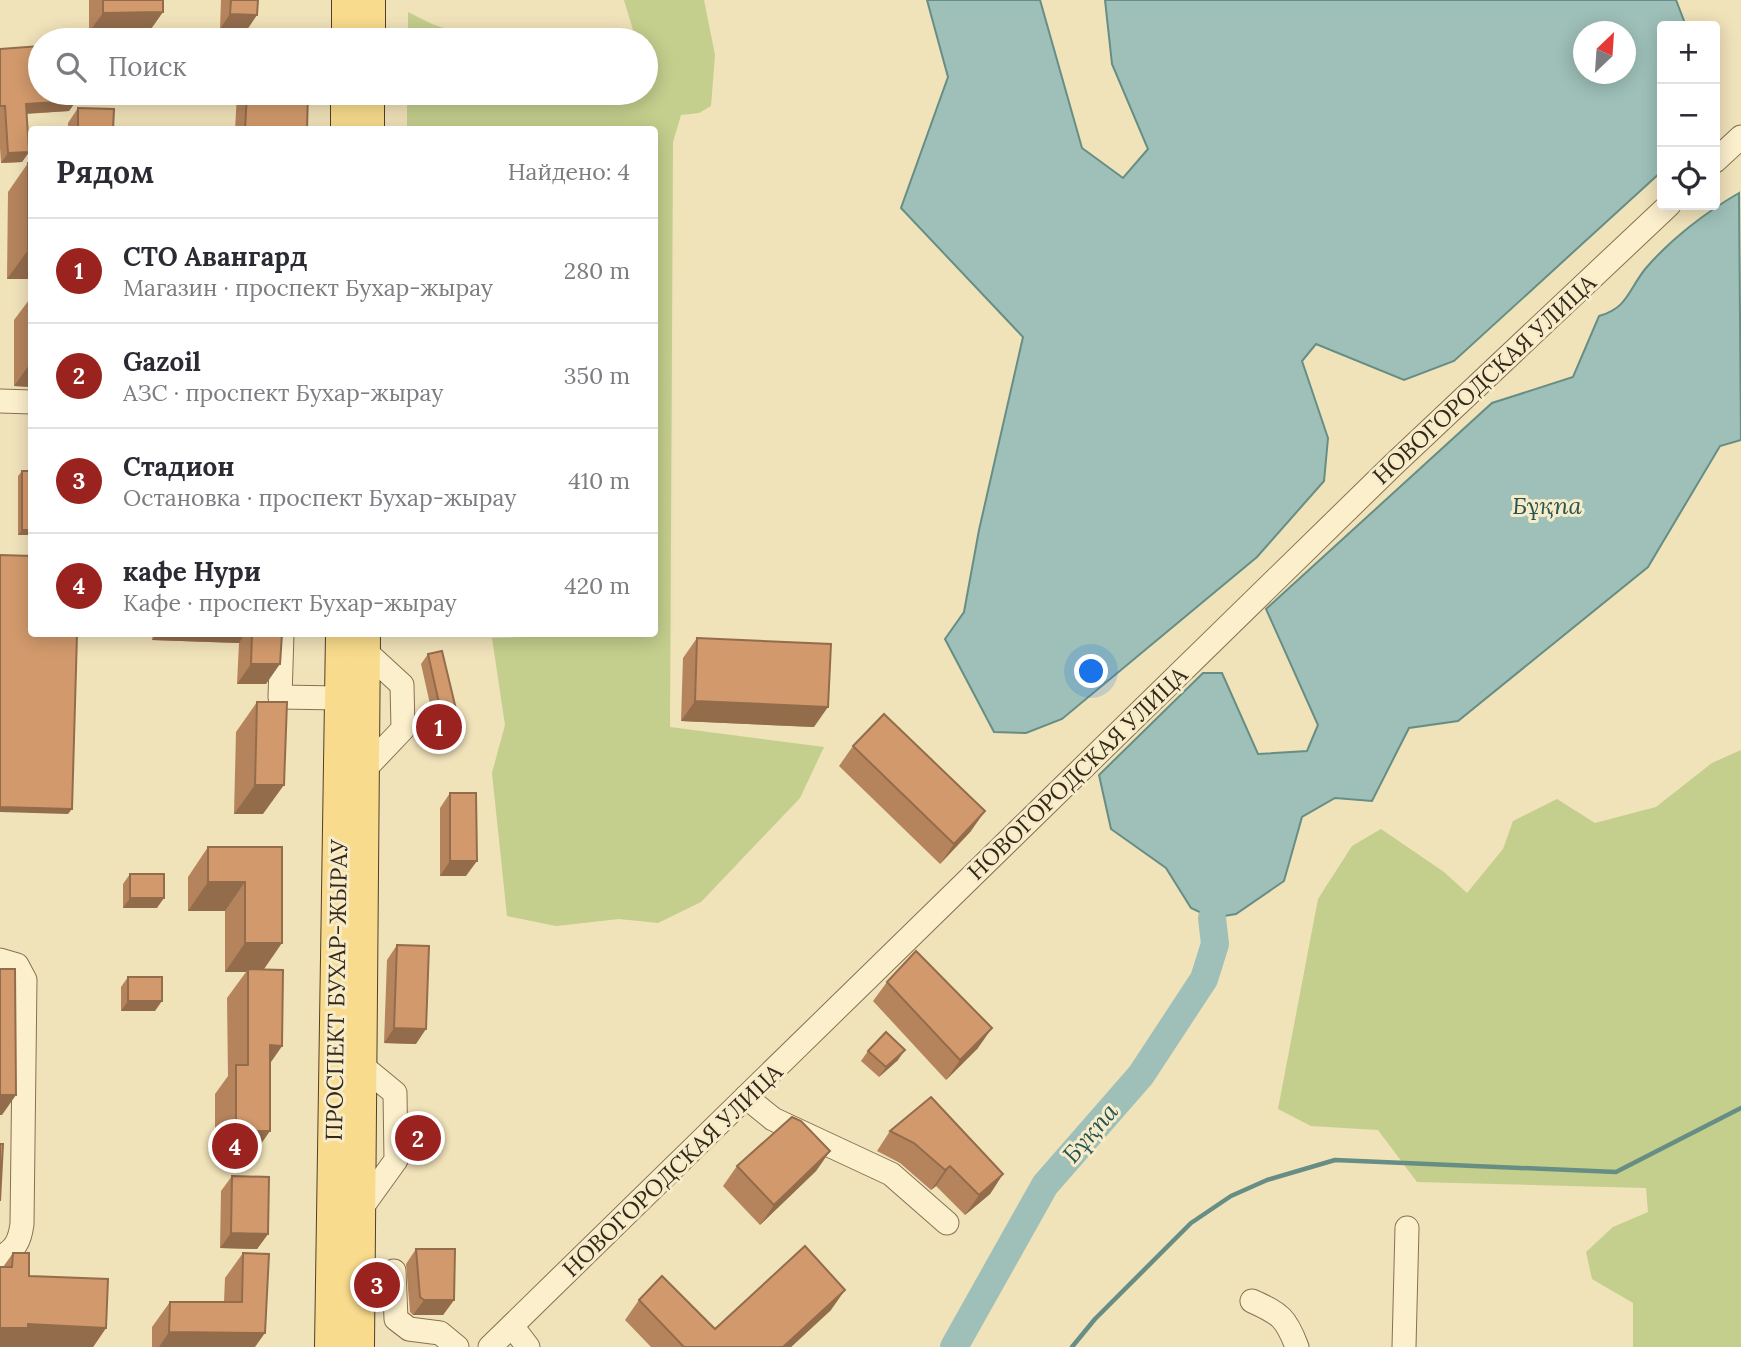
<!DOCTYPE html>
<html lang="ru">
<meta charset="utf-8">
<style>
:root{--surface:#fff;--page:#f7f7f7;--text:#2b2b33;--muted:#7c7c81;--line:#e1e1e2;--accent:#9a231f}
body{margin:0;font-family:Lora,serif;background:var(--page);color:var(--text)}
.controls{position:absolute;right:21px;top:21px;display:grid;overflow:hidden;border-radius:7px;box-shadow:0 4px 18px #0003}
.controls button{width:63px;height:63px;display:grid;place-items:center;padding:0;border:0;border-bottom:2px solid var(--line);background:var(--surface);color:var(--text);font:35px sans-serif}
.compass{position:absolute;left:1573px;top:21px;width:63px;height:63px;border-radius:50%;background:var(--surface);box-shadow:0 4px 18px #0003;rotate:25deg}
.you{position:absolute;left:1092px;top:672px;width:24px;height:24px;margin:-18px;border:5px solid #fff;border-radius:50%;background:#1a73e8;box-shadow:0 0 0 10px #1a73e833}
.badge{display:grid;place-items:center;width:46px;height:46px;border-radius:50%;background:var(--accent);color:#fff;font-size:23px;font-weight:700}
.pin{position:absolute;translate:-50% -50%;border:4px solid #fff;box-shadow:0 2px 7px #0006}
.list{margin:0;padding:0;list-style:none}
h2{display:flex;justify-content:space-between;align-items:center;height:91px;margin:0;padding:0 28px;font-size:30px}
h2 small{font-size:23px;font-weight:400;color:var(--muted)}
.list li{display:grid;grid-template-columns:46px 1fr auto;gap:21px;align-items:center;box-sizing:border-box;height:105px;padding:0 28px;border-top:2px solid var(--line)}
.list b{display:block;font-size:26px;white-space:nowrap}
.list p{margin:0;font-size:23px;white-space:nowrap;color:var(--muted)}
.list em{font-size:23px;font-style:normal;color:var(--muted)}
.icon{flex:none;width:38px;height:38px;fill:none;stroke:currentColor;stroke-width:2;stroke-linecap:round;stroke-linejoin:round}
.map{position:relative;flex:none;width:1741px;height:1347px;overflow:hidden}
.search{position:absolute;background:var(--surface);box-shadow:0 4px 18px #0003;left:28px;top:28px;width:630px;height:77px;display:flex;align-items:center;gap:18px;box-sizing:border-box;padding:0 24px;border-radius:38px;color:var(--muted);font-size:26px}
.panel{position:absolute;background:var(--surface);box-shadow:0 4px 18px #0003;left:28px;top:126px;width:630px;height:511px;border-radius:7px}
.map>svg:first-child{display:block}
.green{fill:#c4ce8d}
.water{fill:#9ec0b8;stroke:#668e85;stroke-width:2;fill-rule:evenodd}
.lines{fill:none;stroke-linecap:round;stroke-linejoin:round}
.stream{stroke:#668e85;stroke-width:4.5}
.river{stroke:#9ec0b8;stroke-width:28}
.minor-casing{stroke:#887153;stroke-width:25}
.major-casing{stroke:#543e28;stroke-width:32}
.minor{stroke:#fbefcc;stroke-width:23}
.major{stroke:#f8db8c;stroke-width:30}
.wall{fill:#b5845d}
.shaded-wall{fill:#936c4c}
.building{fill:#d29a6c;stroke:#936c4c;stroke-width:2}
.labels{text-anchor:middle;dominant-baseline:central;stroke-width:6;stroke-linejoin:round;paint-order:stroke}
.street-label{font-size:23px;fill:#352819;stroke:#f7ecc9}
.water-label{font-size:24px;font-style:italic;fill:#275655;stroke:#f7ecc9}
</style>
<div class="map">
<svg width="1741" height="1347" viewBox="0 0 1741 1347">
<rect width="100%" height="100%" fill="#f0e2b9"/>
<g class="green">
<polygon points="624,0 704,0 715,55 711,106 699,113 681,115 673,142 670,727 824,747 800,798 701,902 658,923 619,919 556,926 507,916 492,773 505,725 492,638 654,634 654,130 407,129 407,93 646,93 646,40 636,40"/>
<polygon points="408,12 432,24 480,40 408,40"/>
<polygon points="1741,750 1741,1347 1633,1347 1633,1303 1592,1279 1586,1252 1613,1227 1648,1212 1646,1188 1417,1182 1378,1130 1311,1126 1278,1109 1318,899 1352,846 1381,829 1444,872 1467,893 1503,849 1513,821 1557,799 1595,823 1656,807 1712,763"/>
</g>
<g class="water">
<path d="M 927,0 L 1040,0 L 1082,148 L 1123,178 L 1148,149 L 1112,64 L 1105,0 L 1676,0 L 1686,26 L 1662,26 L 1662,171 L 1454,361 L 1404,380 L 1316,344 L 1302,361 L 1328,438 L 1324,481 L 1257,557 L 1062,719 L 1026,733 L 994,732 L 945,639 L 964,612 L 979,530 L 1023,337 L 901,208 L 948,77 ZM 1584,32 L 1626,32 L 1626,74 L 1584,74 Z"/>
<path d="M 1739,193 L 1741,440 L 1720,446 L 1648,567 L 1458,721 L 1409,728 L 1372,801 L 1335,798 L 1302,817 L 1284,881 L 1236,914 L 1212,918 L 1191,908 L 1166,868 L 1111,829 L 1099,775 L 1203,673 L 1222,673 L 1258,754 L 1307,751 L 1318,725 L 1266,609 L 1492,403 L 1573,377 L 1599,316 C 1628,308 1628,290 1646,268 C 1671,239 1706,212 1739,193 Z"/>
</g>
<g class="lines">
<polyline class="stream" points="1072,1347 1095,1319 1191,1223 1231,1196 1267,1180 1335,1160 1616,1172 1741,1108"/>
<polyline class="river" points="954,1347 1045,1185 1141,1075 1204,979 1215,944 1212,918"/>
<defs>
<g id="minor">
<polyline points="1715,161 1741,137"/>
<polyline points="0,401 32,402"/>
<polyline points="282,634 280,697 340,698"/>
<polyline points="364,770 403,729 402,685 365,651"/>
<path d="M 0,960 L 17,965 L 25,980 L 22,1224 C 20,1240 15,1251 0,1257"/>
<polyline points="746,1097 773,1119 891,1174 947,1223"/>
<polyline points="360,1210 396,1160 395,1093 361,1065"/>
<polyline points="394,1271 396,1319 409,1329 440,1333 457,1347"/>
<path d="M 1252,1301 C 1281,1314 1286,1318 1297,1347"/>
<polyline points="512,1326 528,1347"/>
<polyline points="490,1347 1393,465 1669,205"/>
<polyline points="1404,1347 1407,1228"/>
</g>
<g id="major">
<polyline points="347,40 347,0"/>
<polyline points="370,40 370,0"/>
<polyline points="346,130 346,93"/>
<polyline points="369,130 369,93"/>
<polyline points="330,1347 341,634"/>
<polyline points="359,1347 365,634"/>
</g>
</defs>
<use href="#minor" class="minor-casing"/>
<use href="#major" class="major-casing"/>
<use href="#minor" class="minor"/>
<use href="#major" class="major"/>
</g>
<g class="wall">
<polygon points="89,0 163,0 149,32 89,32"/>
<polygon points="221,0 258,0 247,30 220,29"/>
<polygon points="0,49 76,101 69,111 26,114 29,152 22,162 1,163 0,148"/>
<polygon points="238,93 308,93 307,130 235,130 237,94"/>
<polygon points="78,108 113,130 68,130 68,123"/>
<polygon points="28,163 32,279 7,279 8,192"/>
<polygon points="32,296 32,387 14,386 14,320"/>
<polygon points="22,471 32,471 32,535 18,535 18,476"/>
<polygon points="153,634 282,634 266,684 237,684 239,643 152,640"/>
<polygon points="697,638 814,727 681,721 683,658"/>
<polygon points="428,654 454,740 439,744 421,664"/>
<polygon points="257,702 263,814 234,814 236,732"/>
<polygon points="853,746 971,831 940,864 839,766"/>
<polygon points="450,793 466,876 440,876 440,808"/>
<polygon points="208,847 282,847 263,969 282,1046 270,1063 250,1160 215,1160 215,1094 228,1076 227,998 246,972 225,972 225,911 188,911 188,877"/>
<polygon points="130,874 157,908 123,908 123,884"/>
<polygon points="397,945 416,1044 384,1043 387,960"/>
<polygon points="128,977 155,1011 121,1011 121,987"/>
<polygon points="887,982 978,1048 946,1080 873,1001"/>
<polygon points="868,1051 898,1060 879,1077 861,1061"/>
<polygon points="890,1131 1003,1174 990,1194 965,1215 936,1186 931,1190 900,1163 877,1151"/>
<polygon points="830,1151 816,1171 760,1225 723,1186 737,1166"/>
<polygon points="232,1176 268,1234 257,1249 220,1248 221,1191"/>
<polygon points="416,1249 454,1300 443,1315 413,1315 410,1312 406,1264"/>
<polygon points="13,1253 29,1276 106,1328 93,1347 15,1347 3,1267"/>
<polygon points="243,1253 255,1347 152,1347 152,1327 170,1302 224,1302 225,1278"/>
<polygon points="639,1300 715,1329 831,1310 791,1347 651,1347 625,1320"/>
</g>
<g class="shaded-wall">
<polygon points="163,12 149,32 89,32 103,13"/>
<polygon points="230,14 257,15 247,30 220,29"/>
<polygon points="76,101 69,111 19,114 26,104"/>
<polygon points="29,152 22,162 1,163 8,153"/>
<polygon points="28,250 32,250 32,279 7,279"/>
<polygon points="32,361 32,387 14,386"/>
<polygon points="22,530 32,530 32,535 18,535"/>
<polygon points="157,634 245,634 239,643 152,640"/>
<polygon points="251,664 280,664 266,684 237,684"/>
<polygon points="695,701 828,707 814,727 681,721"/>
<polygon points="461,730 454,740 439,744 446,734"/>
<polygon points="255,785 284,785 263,814 234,814"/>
<polygon points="0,807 72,809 68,814 0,812"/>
<polygon points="985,811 971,831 940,864 954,844"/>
<polygon points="450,861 477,861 466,876 440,876"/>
<polygon points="208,882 245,882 225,911 188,911"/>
<polygon points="130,898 164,898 157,908 123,908"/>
<polygon points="245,943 282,943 262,972 248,969 246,972 225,972"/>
<polygon points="128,1001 162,1001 155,1011 121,1011"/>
<polygon points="394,1028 426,1029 416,1044 384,1043"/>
<polygon points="992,1028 978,1048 946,1080 960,1060"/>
<polygon points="270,1045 282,1046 262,1075"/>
<polygon points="905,1050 898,1060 879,1077 886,1067"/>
<polygon points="0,1095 16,1095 2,1115 0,1115"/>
<polygon points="236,1131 270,1131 250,1160 215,1160"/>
<polygon points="830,1151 816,1171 760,1225 774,1205"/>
<polygon points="950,1166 936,1186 931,1190 945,1170"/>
<polygon points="1003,1174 990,1194 965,1215 979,1195"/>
<polygon points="231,1233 268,1234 257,1249 220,1248"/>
<polygon points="845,1290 831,1310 791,1347 783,1347"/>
<polygon points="424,1300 454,1300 443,1315 413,1315"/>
<polygon points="28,1324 106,1328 93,1347 0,1347 0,1328"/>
<polygon points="169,1332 265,1333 255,1347 159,1347"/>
</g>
<g class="building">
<polygon points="103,0 163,0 163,12 103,13"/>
<polygon points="231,0 258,0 257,15 230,14"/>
<polygon points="40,46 40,93 76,93 76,101 26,104 29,152 8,153 5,106 0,106 0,49"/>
<polygon points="247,93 308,93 307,130 245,130"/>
<polygon points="78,108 114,109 113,130 78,130"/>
<rect x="28" y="163" width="4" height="87"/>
<rect x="22" y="471" width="10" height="59"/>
<polygon points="0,555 32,556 32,634 77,634 72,809 0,807"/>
<polygon points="252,634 282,634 280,664 251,664"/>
<polygon points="697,638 831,644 828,707 695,701"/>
<polygon points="442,651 461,730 446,734 428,654"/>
<polygon points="257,702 287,702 284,785 255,785"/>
<polygon points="884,714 985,811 954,844 853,746"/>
<polygon points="450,793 476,793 477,861 450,861"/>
<polygon points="208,847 282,847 282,943 245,943 245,882 208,882"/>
<rect x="130" y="874" width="34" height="24"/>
<polygon points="397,945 429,946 426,1029 394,1028"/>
<polygon points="916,951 992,1028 960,1060 887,982"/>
<polygon points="0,969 15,969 16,1095 0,1095"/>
<polygon points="248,969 283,970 282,1046 270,1045 270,1131 236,1131 236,1065 248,1065"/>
<rect x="128" y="977" width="34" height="24"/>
<polygon points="886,1032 905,1050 886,1067 868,1051"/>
<polygon points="931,1097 1003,1174 979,1195 950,1166 945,1170 914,1143 890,1131"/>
<polygon points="792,1117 801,1121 830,1151 774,1205 737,1166"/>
<polygon points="0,1144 3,1144 0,1201"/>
<polygon points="232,1176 269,1177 268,1234 231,1233"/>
<polygon points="805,1246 845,1290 783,1347 684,1347 639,1300 662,1276 715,1329"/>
<polygon points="416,1249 455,1249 454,1300 424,1300 420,1297"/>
<polygon points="13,1253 29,1253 29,1276 108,1279 106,1328 28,1324 28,1328 0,1328 0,1267 12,1267"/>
<polygon points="243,1253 269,1254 265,1333 169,1332 170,1302 242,1302"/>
</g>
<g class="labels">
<g class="street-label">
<text transform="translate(1484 379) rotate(-43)">НОВОГОРОДСКАЯ УЛИЦА</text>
<text transform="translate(1077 773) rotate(-44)">НОВОГОРОДСКАЯ УЛИЦА</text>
<text transform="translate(336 990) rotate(-89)">ПРОСПЕКТ БУХАР-ЖЫРАУ</text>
<text transform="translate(672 1170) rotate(-44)">НОВОГОРОДСКАЯ УЛИЦА</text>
</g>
<g class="water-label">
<text x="1547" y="505">Бұқпа</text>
<text transform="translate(1090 1133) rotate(-49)">Бұқпа</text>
</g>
</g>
</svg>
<div class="controls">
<button>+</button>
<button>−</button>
<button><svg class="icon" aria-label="locate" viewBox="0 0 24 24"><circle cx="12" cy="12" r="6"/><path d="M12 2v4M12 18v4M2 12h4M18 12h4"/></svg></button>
</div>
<svg class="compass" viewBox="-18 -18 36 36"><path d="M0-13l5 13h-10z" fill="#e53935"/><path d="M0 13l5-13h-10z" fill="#7c7c81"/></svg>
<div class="you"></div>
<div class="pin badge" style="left:439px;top:727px">1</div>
<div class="pin badge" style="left:418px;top:1138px">2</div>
<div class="pin badge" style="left:377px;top:1285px">3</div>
<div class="pin badge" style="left:235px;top:1146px">4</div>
<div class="search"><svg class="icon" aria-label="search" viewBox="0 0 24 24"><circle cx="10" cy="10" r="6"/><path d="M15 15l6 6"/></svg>Поиск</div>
<section class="panel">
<h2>Рядом<small>Найдено: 4</small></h2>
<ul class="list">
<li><span class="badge">1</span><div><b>СТО Авангард</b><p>Магазин · проспект Бухар-жырау</p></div><em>280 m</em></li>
<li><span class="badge">2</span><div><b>Gazoil</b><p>АЗС · проспект Бухар-жырау</p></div><em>350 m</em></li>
<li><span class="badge">3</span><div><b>Стадион</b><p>Остановка · проспект Бухар-жырау</p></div><em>410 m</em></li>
<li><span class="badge">4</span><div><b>кафе Нури</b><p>Кафе · проспект Бухар-жырау</p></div><em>420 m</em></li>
</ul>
</section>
</div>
